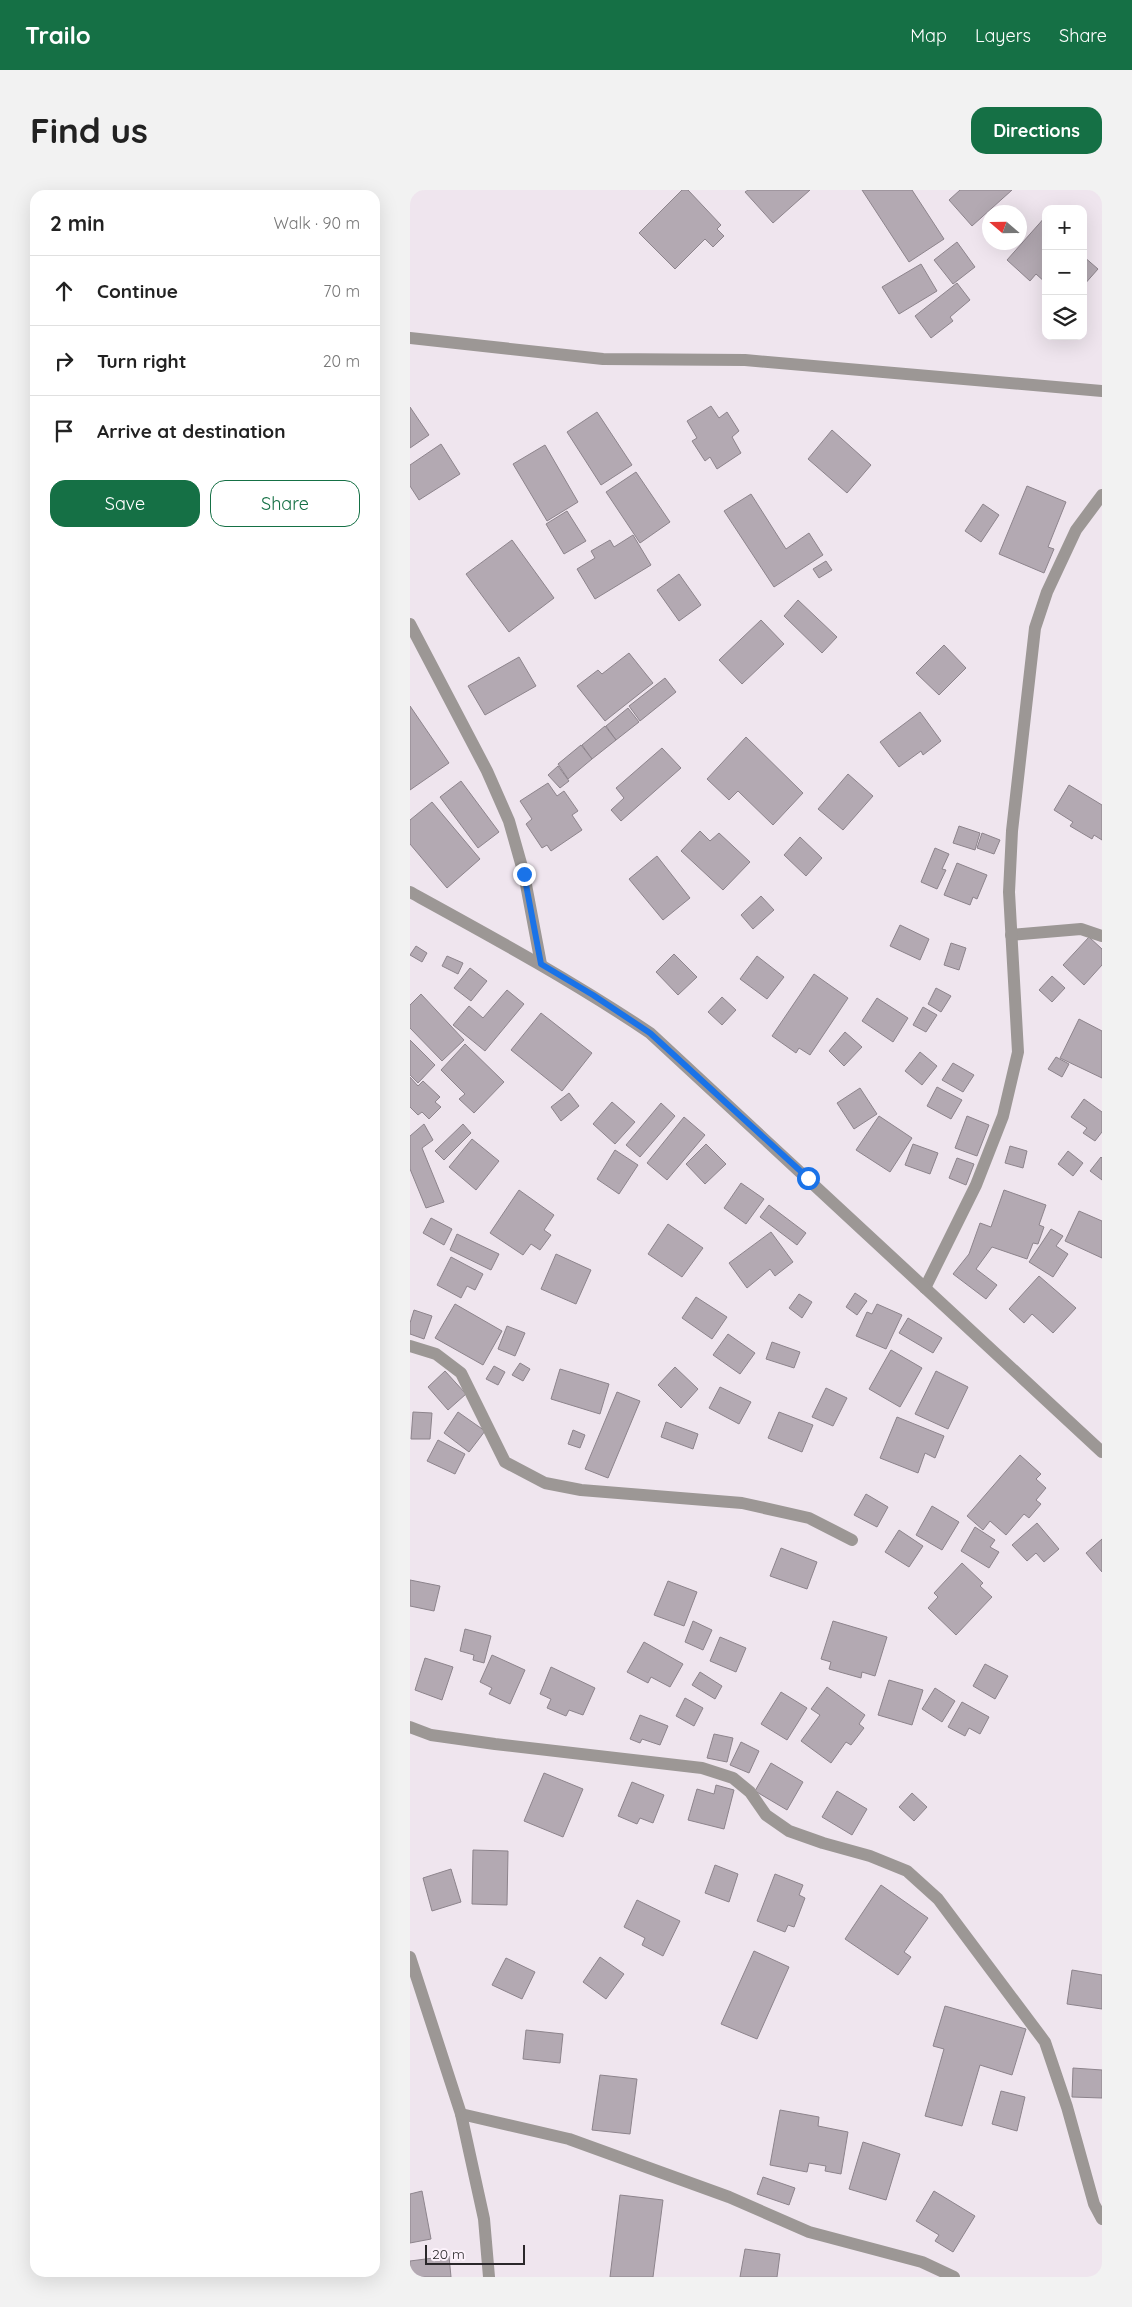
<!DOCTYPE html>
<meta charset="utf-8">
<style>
:root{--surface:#fff;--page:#f2f2f2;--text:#222;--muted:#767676;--line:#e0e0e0;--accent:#157045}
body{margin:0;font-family:Quicksand,sans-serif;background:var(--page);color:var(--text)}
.controls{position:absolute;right:15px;top:15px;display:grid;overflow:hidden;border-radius:10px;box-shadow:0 5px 20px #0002}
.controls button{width:45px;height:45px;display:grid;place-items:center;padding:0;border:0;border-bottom:1px solid var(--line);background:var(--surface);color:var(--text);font:25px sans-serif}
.compass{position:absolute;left:572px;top:15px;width:45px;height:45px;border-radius:50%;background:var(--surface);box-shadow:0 5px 20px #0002;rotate:290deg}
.scale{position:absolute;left:15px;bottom:12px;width:100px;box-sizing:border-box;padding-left:5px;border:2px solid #2a272a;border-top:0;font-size:14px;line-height:18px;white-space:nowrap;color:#2a272a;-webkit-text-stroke:4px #fcf2fb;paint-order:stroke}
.stop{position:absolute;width:15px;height:15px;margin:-11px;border:4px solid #1a73e8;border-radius:50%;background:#fff}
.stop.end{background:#1a73e8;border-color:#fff;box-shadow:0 1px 5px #0008}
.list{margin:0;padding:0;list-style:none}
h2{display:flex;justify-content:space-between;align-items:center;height:65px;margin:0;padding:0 20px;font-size:21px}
h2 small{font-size:16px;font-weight:400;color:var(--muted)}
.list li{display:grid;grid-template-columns:32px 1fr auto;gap:15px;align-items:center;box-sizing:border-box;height:70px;padding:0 20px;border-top:1px solid var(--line)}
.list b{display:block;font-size:19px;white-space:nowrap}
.list em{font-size:16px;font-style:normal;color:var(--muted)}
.actions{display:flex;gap:10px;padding:15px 20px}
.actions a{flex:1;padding:11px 0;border:1px solid var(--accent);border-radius:15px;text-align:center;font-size:18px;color:var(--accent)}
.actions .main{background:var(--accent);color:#fff}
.icon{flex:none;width:28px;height:28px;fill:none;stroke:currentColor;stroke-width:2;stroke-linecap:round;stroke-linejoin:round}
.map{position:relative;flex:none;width:692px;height:2087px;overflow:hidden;border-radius:15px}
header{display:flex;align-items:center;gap:30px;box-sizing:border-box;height:70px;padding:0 25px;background:var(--accent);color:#fff}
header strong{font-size:24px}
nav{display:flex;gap:28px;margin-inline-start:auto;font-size:18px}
.intro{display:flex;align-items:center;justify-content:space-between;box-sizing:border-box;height:120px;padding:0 30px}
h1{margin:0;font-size:35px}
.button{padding:12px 22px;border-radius:15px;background:var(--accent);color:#fff;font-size:18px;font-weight:700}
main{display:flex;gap:30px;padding:0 30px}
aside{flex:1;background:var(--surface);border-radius:15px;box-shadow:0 5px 20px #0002}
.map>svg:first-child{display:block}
.building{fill:#b3a9b2;stroke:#8d848c}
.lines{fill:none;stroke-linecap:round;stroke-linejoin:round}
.minor{stroke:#9c9795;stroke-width:12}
.tertiary{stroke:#9c9795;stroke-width:12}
.route{stroke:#1a73e8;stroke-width:6}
</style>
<header>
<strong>Trailo</strong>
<nav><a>Map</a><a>Layers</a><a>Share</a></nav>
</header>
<div class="intro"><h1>Find us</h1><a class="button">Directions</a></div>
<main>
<aside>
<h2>2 min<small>Walk · 90 m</small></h2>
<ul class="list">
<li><svg class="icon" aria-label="ahead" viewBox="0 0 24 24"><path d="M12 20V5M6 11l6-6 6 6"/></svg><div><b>Continue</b></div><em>70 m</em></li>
<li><svg class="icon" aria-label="right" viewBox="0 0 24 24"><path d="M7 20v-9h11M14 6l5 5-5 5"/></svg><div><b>Turn right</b></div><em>20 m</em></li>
<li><svg class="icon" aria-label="arrive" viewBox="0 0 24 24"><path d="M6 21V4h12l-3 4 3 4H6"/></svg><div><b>Arrive at destination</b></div></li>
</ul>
<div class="actions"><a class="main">Save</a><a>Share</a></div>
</aside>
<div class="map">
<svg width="692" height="2087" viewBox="0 0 692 2087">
<rect width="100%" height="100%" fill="#efe5ee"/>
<g class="building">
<polygon points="272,0 278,0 311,35 307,39 314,46 303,57 295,49 265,79 229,43"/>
<polygon points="338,0 400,0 363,33 335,2"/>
<polygon points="452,0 502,0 534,49 499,72"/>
<polygon points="550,0 602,0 562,36 539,10"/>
<polygon points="636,26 636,93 626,84 620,91 597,70"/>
<polygon points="547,52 565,77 543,94 524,70"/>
<polygon points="673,66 688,79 673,96"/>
<polygon points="511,74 527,101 489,124 472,97"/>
<polygon points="547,93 560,110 540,127 543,131 521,148 505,126"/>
<polygon points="301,216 309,228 317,222 329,241 322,247 331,263 307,279 300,267 295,271 282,251 287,248 277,231"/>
<polygon points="0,217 19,245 0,258"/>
<polygon points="187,222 222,275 191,295 157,242"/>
<polygon points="422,240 461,275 437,303 398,269"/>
<polygon points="31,254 50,284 9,310 0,296 0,275"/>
<polygon points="135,255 168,312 137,331 103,274"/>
<polygon points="226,282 260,332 230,353 196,302"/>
<polygon points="617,296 656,312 638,357 644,359 634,383 589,364"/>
<polygon points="341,304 376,359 399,343 413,365 364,397 314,321"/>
<polygon points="573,314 589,325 571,352 555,341"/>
<polygon points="157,321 176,351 154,364 136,334"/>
<polygon points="223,345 241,375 185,409 167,379 185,368 181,361 200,350 204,357"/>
<polygon points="102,350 144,408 99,442 56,384"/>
<polygon points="416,371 422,380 409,388 403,379"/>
<polygon points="269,384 291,415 269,431 247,400"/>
<polygon points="388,410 427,447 412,463 374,426"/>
<polygon points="351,430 374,454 332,494 309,470"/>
<polygon points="534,455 556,478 529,505 506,483"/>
<polygon points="219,463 243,493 195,531 167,496 188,480 192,484"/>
<polygon points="109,467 126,496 75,525 58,496"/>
<polygon points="255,488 266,502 230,531 219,516"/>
<polygon points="0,516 39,573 0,600"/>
<polygon points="218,518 229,532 206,550 196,536"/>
<polygon points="510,522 531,551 513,565 511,561 489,577 470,552"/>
<polygon points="195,536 206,550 182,569 172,555"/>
<polygon points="336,547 393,603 363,635 328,601 319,610 297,589"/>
<polygon points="171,555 182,569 158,589 148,574"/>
<polygon points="252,558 271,578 211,631 201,620 214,608 206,598"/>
<polygon points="148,576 159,591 150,598 138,585"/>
<polygon points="438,584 463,606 433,640 408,619"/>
<polygon points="51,591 89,642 68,658 30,607"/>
<polygon points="138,593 147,606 154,601 168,621 162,625 172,640 141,661 137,655 132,658 116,634 122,629 110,611"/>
<polygon points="659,595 692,615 692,650 684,645 682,649 660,636 663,632 644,620"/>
<polygon points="22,612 70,669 37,698 0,654 0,630"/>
<polygon points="549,636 570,643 565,660 543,653"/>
<polygon points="290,641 300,651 309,643 340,672 313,700 271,661"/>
<polygon points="572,643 590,650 584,664 567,658"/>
<polygon points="390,647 412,668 396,686 374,665"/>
<polygon points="525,658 539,664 532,679 536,680 527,699 511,692"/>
<polygon points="247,666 280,708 253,730 219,689"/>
<polygon points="547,673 577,685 567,709 563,707 560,715 534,705"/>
<polygon points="351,706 364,720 343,739 331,725"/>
<polygon points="490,735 519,749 510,770 480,756"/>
<polygon points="679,747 692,759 692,775 674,795 653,775"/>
<polygon points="541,753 556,758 549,780 534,775"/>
<polygon points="6,756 17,763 12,772 0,765"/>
<polygon points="264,764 287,787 268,805 246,782"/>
<polygon points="37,766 53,773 48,784 32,776"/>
<polygon points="347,766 374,787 357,809 330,789"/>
<polygon points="60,778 77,791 61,811 44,798"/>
<polygon points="404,784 438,808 400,865 389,858 386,863 362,846"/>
<polygon points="642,786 655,798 642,812 629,800"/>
<polygon points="526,798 541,806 531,822 518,814"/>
<polygon points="97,800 114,814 75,861 43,835 59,816 73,828"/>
<polygon points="11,804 54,850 32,871 0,838 0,815"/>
<polygon points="312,807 326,820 312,835 298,822"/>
<polygon points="467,808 498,828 483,852 452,831"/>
<polygon points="513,817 527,825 516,842 503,835"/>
<polygon points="131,823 182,863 152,901 101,860"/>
<polygon points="669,829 692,841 692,888 650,868"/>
<polygon points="435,842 452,857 434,876 419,861"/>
<polygon points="0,850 25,875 8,893 0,885"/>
<polygon points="55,854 94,892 64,923 49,909 55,904 31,880"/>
<polygon points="510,862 527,876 512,895 495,881"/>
<polygon points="646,867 659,874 652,887 638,879"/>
<polygon points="543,873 564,885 553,902 532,890"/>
<polygon points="0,887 8,896 13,891 30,907 25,912 31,917 19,929 12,922 8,925 0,917"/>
<polygon points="527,897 552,910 541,929 517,916"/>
<polygon points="450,898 467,924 444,939 427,913"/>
<polygon points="159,903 169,916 151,931 141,917"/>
<polygon points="674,909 692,922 692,942 685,951 673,943 677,938 661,927"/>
<polygon points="202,912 225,932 205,954 183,934"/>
<polygon points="251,913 265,926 230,967 216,955"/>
<polygon points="469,926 502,948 480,982 446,960"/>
<polygon points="557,926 579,935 567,966 545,958"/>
<polygon points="274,927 295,945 257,990 237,973"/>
<polygon points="14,934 23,950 12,958 34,1012 16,1018 0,979 0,946"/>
<polygon points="53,934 61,943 34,970 25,961"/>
<polygon points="62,949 89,971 66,1000 39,977"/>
<polygon points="296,954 316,974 295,994 276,974"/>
<polygon points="503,954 528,963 520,984 495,975"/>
<polygon points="600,956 617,961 613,978 595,973"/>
<polygon points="205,960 228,975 209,1004 187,989"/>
<polygon points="658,961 673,973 663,986 648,974"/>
<polygon points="691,967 692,968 692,990 680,981"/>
<polygon points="547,968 564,974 556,995 539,988"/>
<polygon points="331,993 354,1009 336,1034 314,1018"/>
<polygon points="109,1000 144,1025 134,1040 141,1045 130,1060 121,1054 113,1065 80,1043"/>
<polygon points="594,1000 636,1015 629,1035 634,1037 628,1054 623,1053 617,1069 582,1057 566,1079 587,1095 576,1109 543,1084 559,1064 570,1033 581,1037"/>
<polygon points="359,1015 396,1043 387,1055 350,1027"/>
<polygon points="669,1021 692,1031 692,1068 655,1051"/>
<polygon points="21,1028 42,1039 34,1055 13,1043"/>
<polygon points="258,1034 293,1058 272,1087 238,1064"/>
<polygon points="641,1039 653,1046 646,1056 658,1064 643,1087 619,1072"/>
<polygon points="361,1042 383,1072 365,1086 360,1079 337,1098 319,1073"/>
<polygon points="47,1044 89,1064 81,1080 40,1060"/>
<polygon points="146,1064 181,1080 166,1114 131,1099"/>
<polygon points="41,1067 73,1084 65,1100 57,1096 51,1108 27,1095"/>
<polygon points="629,1086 666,1118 643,1143 622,1124 614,1133 599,1119"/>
<polygon points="445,1103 457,1111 447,1125 436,1117"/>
<polygon points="389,1104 402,1112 392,1128 379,1118"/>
<polygon points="286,1107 317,1127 302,1149 272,1128"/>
<polygon points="45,1114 92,1141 73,1175 25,1148"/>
<polygon points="467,1114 492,1125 476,1159 446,1146 457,1122 462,1124"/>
<polygon points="4,1120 22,1126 14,1149 0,1144 0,1133"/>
<polygon points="498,1128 532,1148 523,1163 489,1143"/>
<polygon points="97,1136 115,1143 105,1166 88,1159"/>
<polygon points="318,1144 345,1163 330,1184 303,1165"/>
<polygon points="362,1152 390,1162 384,1178 356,1169"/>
<polygon points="481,1160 512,1178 490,1217 459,1199"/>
<polygon points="110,1173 120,1179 113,1191 102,1185"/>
<polygon points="84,1176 95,1182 88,1195 76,1189"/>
<polygon points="265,1177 288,1199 271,1218 248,1195"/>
<polygon points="150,1179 199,1194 190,1224 141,1209"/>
<polygon points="35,1181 56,1204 38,1220 18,1197"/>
<polygon points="526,1181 558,1197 538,1239 505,1224"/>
<polygon points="310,1197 341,1212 329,1234 299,1218"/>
<polygon points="416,1198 437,1208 423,1236 402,1227"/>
<polygon points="207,1202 230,1211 198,1288 175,1279"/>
<polygon points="3,1222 22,1223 20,1249 1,1249"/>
<polygon points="48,1222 75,1241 59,1262 34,1243"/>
<polygon points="369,1222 403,1235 392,1262 358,1248"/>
<polygon points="487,1227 534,1246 525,1268 515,1263 508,1283 470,1268"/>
<polygon points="256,1232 288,1244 283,1259 251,1247"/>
<polygon points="163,1240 175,1245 170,1258 158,1254"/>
<polygon points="28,1250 55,1264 45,1284 17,1271"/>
<polygon points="610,1265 631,1284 626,1289 636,1298 626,1310 631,1314 619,1328 614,1324 596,1345 580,1331 573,1340 557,1326"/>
<polygon points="456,1304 478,1317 467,1337 444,1325"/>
<polygon points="522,1316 549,1332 532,1360 506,1345"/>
<polygon points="627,1333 649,1359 634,1372 626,1363 617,1371 602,1355"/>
<polygon points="565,1337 585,1350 580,1357 589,1362 579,1378 551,1361"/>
<polygon points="489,1340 513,1356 499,1377 475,1362"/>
<polygon points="692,1349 692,1382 676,1363"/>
<polygon points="371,1358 407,1372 397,1399 360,1386"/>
<polygon points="552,1373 573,1393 570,1396 582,1407 546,1445 518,1418 528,1407 524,1403"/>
<polygon points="0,1390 30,1396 24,1421 0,1416"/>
<polygon points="258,1391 287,1402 274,1436 244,1425"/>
<polygon points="283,1431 302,1440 293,1460 275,1452"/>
<polygon points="423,1431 477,1447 465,1486 452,1482 451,1488 419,1479 421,1472 411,1469"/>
<polygon points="55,1439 81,1446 74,1473 63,1470 64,1465 50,1461"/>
<polygon points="310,1447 336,1458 326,1482 300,1471"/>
<polygon points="234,1452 273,1474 260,1497 241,1487 238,1493 217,1482"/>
<polygon points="82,1465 115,1480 100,1514 79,1504 82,1498 70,1492"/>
<polygon points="15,1468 43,1477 32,1510 5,1500"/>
<polygon points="575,1474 598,1486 585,1509 563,1496"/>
<polygon points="141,1477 185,1498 173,1525 159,1520 156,1526 137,1518 141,1509 130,1504"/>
<polygon points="290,1482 312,1496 305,1509 282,1495"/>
<polygon points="479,1490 513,1500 502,1535 468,1525"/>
<polygon points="417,1497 455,1525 449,1534 454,1538 441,1555 436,1552 421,1573 391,1551 410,1525 401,1519"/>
<polygon points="525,1498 545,1511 532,1532 512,1519"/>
<polygon points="371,1502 397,1518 377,1550 351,1534"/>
<polygon points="275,1508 293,1518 284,1536 266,1526"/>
<polygon points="552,1512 579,1527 570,1544 559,1538 555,1546 538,1537"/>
<polygon points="230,1525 258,1536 250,1555 232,1549 230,1553 220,1549"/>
<polygon points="304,1544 323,1548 317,1572 297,1568"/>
<polygon points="331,1552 349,1561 339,1583 320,1575"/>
<polygon points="361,1573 393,1592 377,1620 345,1601"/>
<polygon points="134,1583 173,1599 153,1647 114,1631"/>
<polygon points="222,1592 254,1605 243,1633 230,1628 227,1634 208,1626"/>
<polygon points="306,1595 324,1600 314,1639 278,1630 287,1599 304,1604"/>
<polygon points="427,1601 457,1619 442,1645 412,1627"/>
<polygon points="502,1603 517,1617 504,1631 489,1617"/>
<polygon points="63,1660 98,1661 97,1715 62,1714"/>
<polygon points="305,1675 328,1684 319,1712 295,1703"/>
<polygon points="41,1679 51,1712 22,1721 13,1688"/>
<polygon points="365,1684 393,1695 389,1705 395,1708 384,1737 378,1735 375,1742 347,1731"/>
<polygon points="471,1695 518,1728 494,1762 501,1767 488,1785 435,1749"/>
<polygon points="227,1710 270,1731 253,1766 232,1755 235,1748 214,1737"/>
<polygon points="344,1761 379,1777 347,1849 311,1834"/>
<polygon points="190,1767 214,1784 196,1809 173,1792"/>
<polygon points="96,1768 125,1782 112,1809 82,1795"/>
<polygon points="662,1780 692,1785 692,1819 657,1814"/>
<polygon points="535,1816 616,1839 602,1885 570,1875 552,1936 515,1926 534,1859 523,1856"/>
<polygon points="116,1840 153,1844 150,1873 113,1869"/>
<polygon points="663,1878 692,1880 692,1908 662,1907"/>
<polygon points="190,1885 227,1889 220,1944 182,1940"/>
<polygon points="591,1901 615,1907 607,1941 582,1934"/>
<polygon points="370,1920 409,1927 408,1936 438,1942 431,1984 415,1981 416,1976 399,1973 397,1982 360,1975"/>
<polygon points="453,1952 490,1964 476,2010 439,1999"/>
<polygon points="353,1987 385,1998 379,2015 347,2004"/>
<polygon points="12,2001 21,2049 0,2053 0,2004"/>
<polygon points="524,2001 565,2026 543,2062 525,2051 529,2045 506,2031"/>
<polygon points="210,2005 253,2010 243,2087 200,2087"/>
<polygon points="335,2059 370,2064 367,2087 330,2087"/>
<polygon points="39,2066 41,2087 0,2087 0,2071"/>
</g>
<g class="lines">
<g class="minor">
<polyline points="0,148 193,169 335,170 692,201"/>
<polyline points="0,434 77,581 99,631 114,684 131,774"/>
<polyline points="601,745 671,739 692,746"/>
<polyline points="515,1098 566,995 593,926 608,862 599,702 602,641 625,438 637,402 666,340 692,305"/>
<polyline points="0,1156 26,1164 51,1183 95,1272 135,1293 171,1300 332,1313 399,1328 442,1350"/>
<polyline points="0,1537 21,1545 85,1554 292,1578 323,1588 340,1602 356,1625 379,1641 413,1653 460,1666 497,1681 528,1709 635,1852 657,1917 684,2014 692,2029"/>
<polyline points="0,1767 51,1924 74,2029 79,2087"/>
<polyline points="51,1924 159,1949 319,2007 399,2042 512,2072 544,2087"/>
</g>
<path class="tertiary" d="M 0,702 C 82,747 163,791 240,843 L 692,1262"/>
</g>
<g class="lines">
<polyline class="route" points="114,684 131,774 183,805 240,843 398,988"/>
</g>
</svg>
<div class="controls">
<button>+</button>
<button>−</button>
<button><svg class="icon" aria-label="layers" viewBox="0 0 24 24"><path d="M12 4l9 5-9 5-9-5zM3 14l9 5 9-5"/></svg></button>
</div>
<svg class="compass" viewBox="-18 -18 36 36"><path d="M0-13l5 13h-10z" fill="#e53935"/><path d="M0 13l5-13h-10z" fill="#767676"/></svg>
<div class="scale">20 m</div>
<div class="stop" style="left:398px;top:988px"></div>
<div class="stop end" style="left:114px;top:684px"></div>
</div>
</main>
